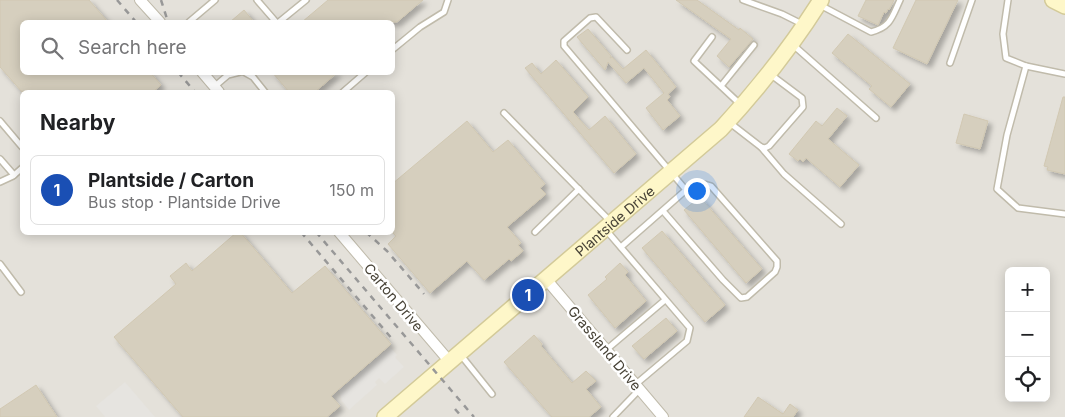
<!DOCTYPE html>
<meta charset="utf-8">
<style>
:root{--surface:#fff;--page:#f6f6f6;--text:#202124;--muted:#757577;--line:#e0e0e0;--accent:#b45309}
body{margin:0;font-family:Inter,sans-serif;background:var(--page);color:var(--text)}
.controls{position:absolute;right:15px;bottom:15px;display:grid;overflow:hidden;border-radius:8px;box-shadow:0 2px 12px #0003}
.controls button{width:45px;height:45px;display:grid;place-items:center;padding:0;border:0;border-bottom:1px solid var(--line);background:var(--surface);color:var(--text);font:25px sans-serif}
.you{position:absolute;left:696px;top:190px;width:18px;height:18px;margin:-12px;border:4px solid #fff;border-radius:50%;background:#1a73e8;box-shadow:0 0 0 8px #1a73e833}
.badge{display:grid;place-items:center;width:32px;height:32px;border-radius:50%;background:var(--accent);color:#fff;font-size:16px;font-weight:700}
.pin{position:absolute;translate:-50% -50%;border:2px solid #fff;box-shadow:0 1px 5px #0006}
.list{margin:0;padding:0;list-style:none}
h2{display:flex;justify-content:space-between;align-items:center;height:65px;margin:0;padding:0 20px;font-size:21px}
h2 small{font-size:16px;font-weight:400;color:var(--muted)}
.list li{display:grid;grid-template-columns:32px 1fr auto;gap:15px;align-items:center;box-sizing:border-box;height:70px;margin:0 10px 10px;padding:0 10px;border:1px solid var(--line);border-radius:8px}
.list b{display:block;font-size:19px;white-space:nowrap}
.list p{margin:0;font-size:16px;white-space:nowrap;color:var(--muted)}
.list em{font-size:16px;font-style:normal;color:var(--muted)}
.icon{flex:none;width:28px;height:28px;fill:none;stroke:currentColor;stroke-width:2;stroke-linecap:round;stroke-linejoin:round}
.map{position:relative;flex:none;width:1065px;height:417px;overflow:hidden}
.search{position:absolute;background:var(--surface);box-shadow:0 2px 12px #0003;left:20px;top:20px;width:375px;height:55px;display:flex;align-items:center;gap:12px;box-sizing:border-box;padding:0 18px;border-radius:8px;color:var(--muted);font-size:19px}
.panel{position:absolute;background:var(--surface);box-shadow:0 2px 12px #0003;left:20px;top:90px;width:375px;height:145px;border-radius:8px}
.map>svg:first-child{display:block}
.industrial{fill:#e4e1da;fill-rule:evenodd}
.parking{fill:#e6e4e0}
.building{fill:#d6cfbe;stroke:#d1c8b2;filter:url(#shadow)}
.lines{fill:none;stroke-linecap:round;stroke-linejoin:round}
.lane-casing{stroke:#c0bbab;stroke-width:8}
.street-casing{stroke:#c0bbab;stroke-width:12}
.secondary-casing{stroke:#d3ca99;stroke-width:18}
.lane{stroke:#fff;stroke-width:5}
.street{stroke:#fff;stroke-width:10}
.secondary{stroke:#fef7c9;stroke-width:15}
.rail{stroke:#989898;stroke-width:2.5;stroke-dasharray:6 6;stroke-linecap:butt}
.labels{text-anchor:middle;dominant-baseline:central;stroke-width:5;stroke-linejoin:round;paint-order:stroke}
.street-label{font-size:14px;fill:#484337;stroke:#fff}
</style>
<div class="map">
<svg width="1065" height="417" viewBox="0 0 1065 417">
<defs>
<filter id="shadow"><feDropShadow dx="4" dy="4" stdDeviation="2.5" flood-color="#0004"/></filter>
</defs>
<rect width="100%" height="100%" fill="#f4f2e9"/>
<path class="industrial" d="M 0,0 L 1065,0 L 1065,417 L 0,417 ZM 22,22 L 392,22 L 392,72 L 22,72 ZM 22,92 L 392,92 L 392,232 L 22,232 ZM 1009,271 L 1046,271 L 1046,398 L 1009,398 Z"/>
<g class="parking">
<polygon points="390,347 397,355 395,357 404,367 385,384 379,378 375,382 377,385 349,410 342,401 339,390"/>
<polygon points="125,382 155,417 105,417 96,406"/>
</g>
<g class="building">
<polygon points="0,0 89,0 108,22 22,22 22,72 150,72 161,85 153,92 22,92 0,67"/>
<polygon points="328,0 423,0 397,22 302,22"/>
<polygon points="676,0 697,0 739,30 740,28 753,39 729,67 717,56 731,39"/>
<polygon points="866,0 894,0 889,10 888,9 886,13 884,12 878,25 858,16"/>
<polygon points="916,0 958,0 927,64 893,48"/>
<polygon points="244,10 254,22 230,22"/>
<polygon points="588,29 611,56 610,58 612,57 623,69 646,50 676,87 668,94 670,97 667,100 680,116 663,130 646,108 664,93 644,68 626,83 608,62 605,70 577,37"/>
<polygon points="848,34 910,84 891,107 869,89 872,86 832,53"/>
<polygon points="556,60 588,97 573,112 578,118 589,130 605,116 636,154 614,173 525,68 532,63 541,74"/>
<polygon points="272,72 338,72 315,92 289,92"/>
<polygon points="1063,97 1065,97 1065,174 1047,170 1048,167 1044,166"/>
<polygon points="837,108 847,116 828,139 859,165 840,187 806,158 803,162 800,159 798,161 789,154 816,121 822,126"/>
<polygon points="964,114 988,121 980,149 956,143"/>
<polygon points="467,121 493,152 508,140 545,184 540,188 546,194 507,227 521,243 518,245 523,251 511,261 509,259 484,280 467,261 430,293 388,244 396,236 392,232 392,184"/>
<polygon points="700,197 762,269 746,283 684,210"/>
<polygon points="662,231 725,305 705,322 642,248"/>
<polygon points="237,232 240,232 292,293 325,266 391,344 331,396 340,406 327,417 183,417 114,337 176,284 170,276 186,263 192,271"/>
<polygon points="620,263 628,272 625,275 646,301 615,328 588,295 607,279 605,277"/>
<polygon points="666,318 677,331 644,359 632,346"/>
<polygon points="534,335 542,344 541,346 572,383 586,371 596,381 586,389 601,407 589,417 552,417 504,362"/>
<polygon points="36,385 57,417 0,417 0,409"/>
<polygon points="758,397 783,414 790,404 798,410 793,417 744,417"/>
</g>
<g class="lines">
<defs>
<g id="lane">
<polyline points="257,0 276,22"/>
<polyline points="743,0 782,14 802,24"/>
<polyline points="1008,0 1003,34 1006,58 1026,66 1065,74"/>
<path d="M 820,5 L 871,32 C 891,27 892,17 900,0"/>
<polyline points="189,22 215,0"/>
<polyline points="279,22 306,0"/>
<polyline points="712,37 694,61 741,105"/>
<polyline points="792,44 876,118"/>
<polyline points="392,50 420,27 444,12 448,0"/>
<path d="M 627,50 L 596,17 L 590,18 L 564,41 L 564,46 L 686,190 C 695,184 700,182 711,186 L 777,261 L 777,267 L 775,272 L 747,297 L 741,298 L 723,280 L 663,211"/>
<polyline points="950,63 972,0"/>
<polyline points="1026,66 1007,135 997,189 1018,208 1065,214"/>
<polyline points="244,72 253,77 265,92"/>
<polyline points="721,86 754,45"/>
<polyline points="214,87 228,75 240,72"/>
<polyline points="343,92 366,72"/>
<polyline points="504,113 610,221"/>
<polyline points="0,121 22,147"/>
<polyline points="730,123 761,147 765,148 769,146 803,107 802,98 770,74"/>
<polyline points="761,147 784,174 841,224"/>
<polyline points="0,159 14,175"/>
<polyline points="0,182 13,176 22,168"/>
<polyline points="606,230 690,328 687,341 636,384"/>
<polyline points="535,232 579,189"/>
<polyline points="621,247 686,190"/>
<polyline points="0,264 21,292"/>
<polyline points="606,350 665,300"/>
<polyline points="460,354 492,394"/>
<polyline points="613,417 639,390"/>
</g>
<g id="street">
<polyline points="140,0 160,22"/>
<polyline points="202,72 219,92"/>
<polyline points="339,232 450,362"/>
<polyline points="546,279 663,417"/>
</g>
<g id="secondary">
<polyline points="1053,0 1065,6"/>
<path id="s1" d="M 385,417 L 721,129 C 758,89 792,46 821,0"/>
</g>
</defs>
<use href="#lane" class="lane-casing"/>
<use href="#street" class="street-casing"/>
<use href="#secondary" class="secondary-casing"/>
<use href="#lane" class="lane"/>
<use href="#street" class="street"/>
<use href="#secondary" class="secondary"/>
<g class="rail">
<polyline points="117,0 136,22"/>
<polyline points="161,0 168,22"/>
<polyline points="178,72 195,92"/>
<polyline points="301,232 393,340"/>
<polyline points="316,232 474,417"/>
<polyline points="366,232 387,251 424,294"/>
<polyline points="455,409 462,417"/>
</g>
</g>
<g class="labels">
<g class="street-label">
<text stroke="none"><textPath href="#s1" startOffset="302">Plantside Drive</textPath></text>
<text transform="translate(394 297) rotate(50)">Carton Drive</text>
<text transform="translate(605 348) rotate(50)">Grassland Drive</text>
</g>
</g>
</svg>
<div class="controls">
<button>+</button>
<button>−</button>
<button><svg class="icon" aria-label="locate" viewBox="0 0 24 24"><circle cx="12" cy="12" r="6"/><path d="M12 2v4M12 18v4M2 12h4M18 12h4"/></svg></button>
</div>
<div class="you"></div>
<div class="pin badge" style="left:528px;top:295px;background:#1a4fb4">1</div>
<div class="search"><svg class="icon" aria-label="search" viewBox="0 0 24 24"><circle cx="10" cy="10" r="6"/><path d="M15 15l6 6"/></svg>Search here</div>
<section class="panel">
<h2>Nearby<small></small></h2>
<ul class="list">
<li><span class="badge" style="background:#1a4fb4">1</span><div><b>Plantside / Carton</b><p>Bus stop · Plantside Drive</p></div><em>150 m</em></li>
</ul>
</section>
</div>
